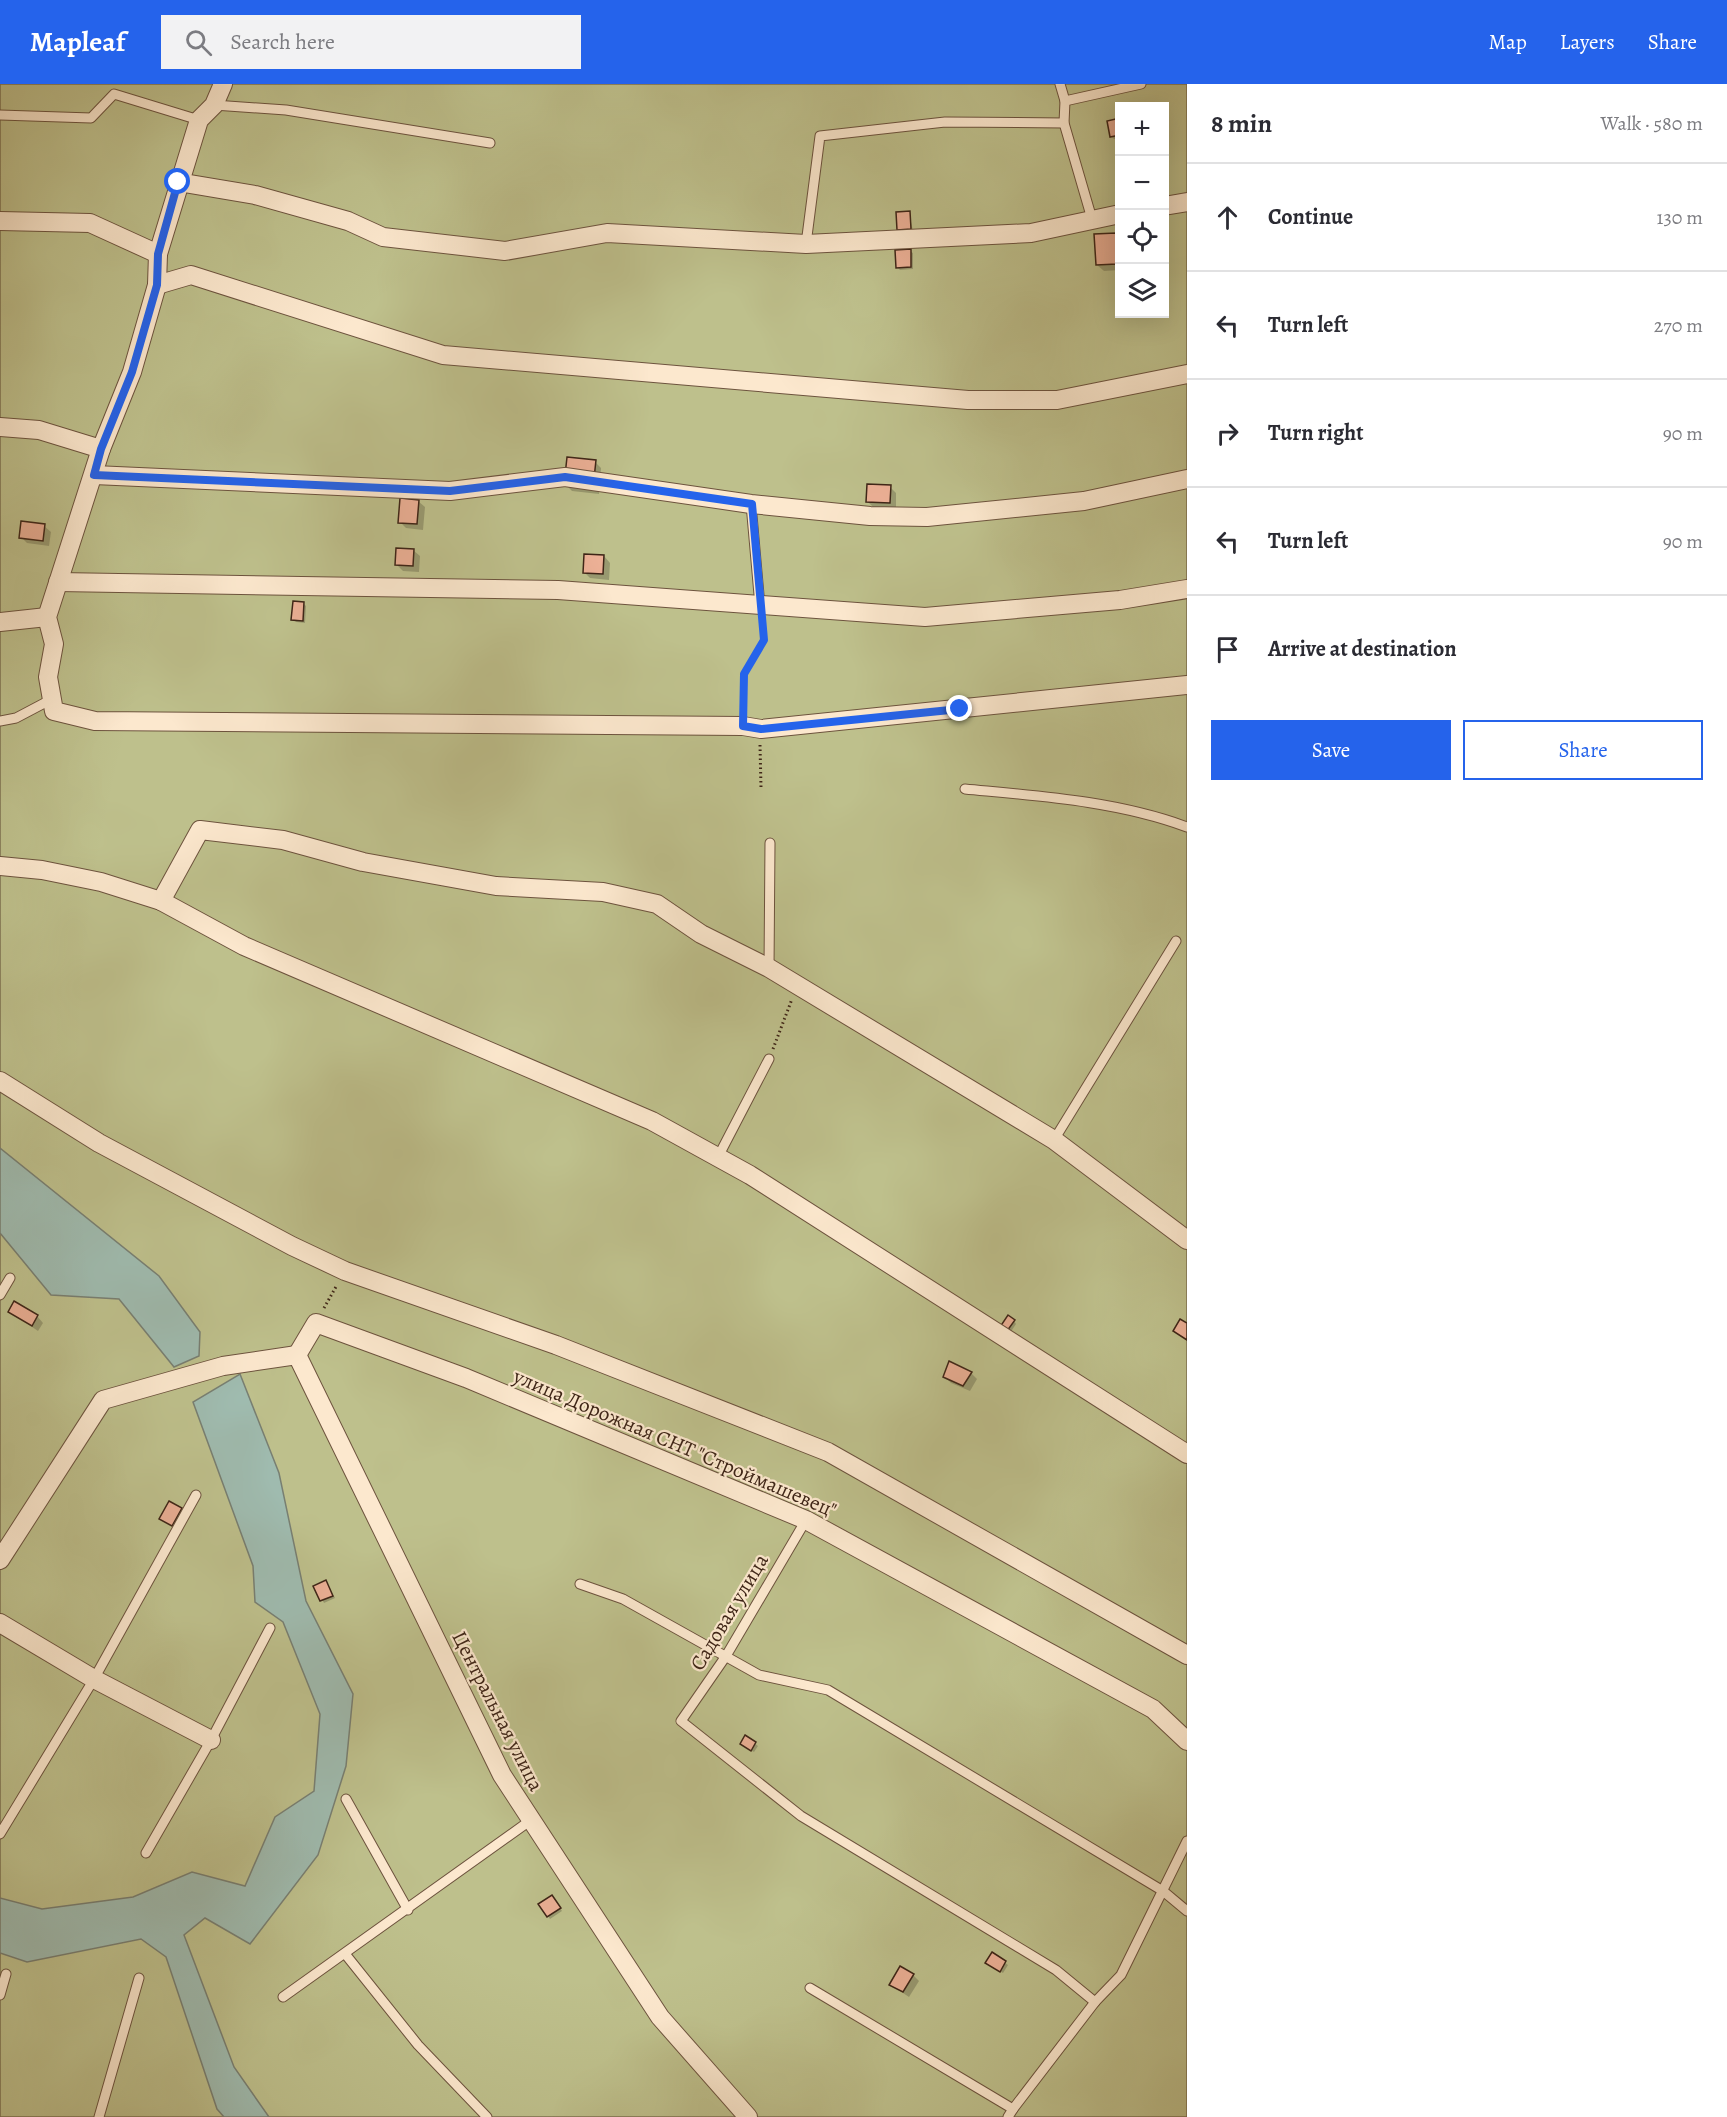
<!DOCTYPE html>
<meta charset="utf-8">
<style>
:root{--surface:#fff;--page:#f2f2f3;--text:#2b2b33;--muted:#7c7c81;--line:#e1e1e2;--accent:#2563eb}
body{margin:0;font-family:Alegreya,serif;background:var(--page);color:var(--text)}
.controls{position:absolute;right:18px;top:18px;display:grid;overflow:hidden;border-radius:0px;box-shadow:0 6px 24px #0002}
.controls button{width:54px;height:54px;display:grid;place-items:center;padding:0;border:0;border-bottom:2px solid var(--line);background:var(--surface);color:var(--text);font:30px sans-serif}
.stop{position:absolute;width:18px;height:18px;margin:-14px;border:4px solid #2563eb;border-radius:50%;background:#fff}
.stop.end{background:#2563eb;border-color:#fff;box-shadow:0 2px 6px #0008}
.list{margin:0;padding:0;list-style:none}
h2{display:flex;justify-content:space-between;align-items:center;height:78px;margin:0;padding:0 24px;font-size:26px}
h2 small{font-size:20px;font-weight:400;color:var(--muted)}
.list li{display:grid;grid-template-columns:39px 1fr auto;gap:18px;align-items:center;box-sizing:border-box;height:108px;padding:0 24px;border-top:2px solid var(--line)}
.list b{display:block;font-size:22px;white-space:nowrap}
.list em{font-size:20px;font-style:normal;color:var(--muted)}
.actions{display:flex;gap:12px;padding:18px 24px}
.actions a{flex:1;padding:14px 0;border:2px solid var(--accent);border-radius:0px;text-align:center;font-size:21px;color:var(--accent)}
.actions .main{background:var(--accent);color:#fff}
.icon{flex:none;width:33px;height:33px;fill:none;stroke:currentColor;stroke-width:2;stroke-linecap:round;stroke-linejoin:round}
.map{position:relative;flex:none;width:1187px;height:2033px;overflow:hidden}
header{display:flex;align-items:center;gap:36px;box-sizing:border-box;height:84px;padding:0 30px;background:var(--accent);color:#fff}
header strong{font-size:28px}
nav{display:flex;gap:33px;margin-inline-start:auto;font-size:21px}
.search{width:420px;height:54px;background:var(--page);display:flex;align-items:center;gap:15px;box-sizing:border-box;padding:0 21px;border-radius:0px;color:var(--muted);font-size:22px}
main{display:flex}
aside{flex:1;background:var(--surface)}
.map>svg:first-child{display:block}
.green{fill:#bec08c;stroke:#7e7252;stroke-width:1.5;fill-rule:evenodd}
.water{fill:#9fbbaf;stroke:#787f72;stroke-width:1.5}
.shadow{fill:#0003}
.building{fill:#ecb096;stroke:#3e2517;stroke-width:1.5}
.lines{fill:none;stroke-linecap:round;stroke-linejoin:round}
.service-casing{stroke:#6d533e;stroke-width:11}
.minor-casing{stroke:#6d533e;stroke-width:20}
.path{stroke:#3e2517;stroke-width:3;stroke-dasharray:1.5 3;stroke-linecap:butt}
.service{stroke:#fce8ce;stroke-width:9}
.minor{stroke:#fce8ce;stroke-width:18}
.route{stroke:#2563eb;stroke-width:8}
.labels{text-anchor:middle;dominant-baseline:central;stroke-width:4.5;stroke-linejoin:round;paint-order:stroke}
.street-label{font-size:21px;fill:#3e2517;stroke:#fce8ce}
</style>
<header>
<strong>Mapleaf</strong>
<div class="search"><svg class="icon" aria-label="search" viewBox="0 0 24 24"><circle cx="10" cy="10" r="6"/><path d="M15 15l6 6"/></svg>Search here</div>
<nav><a>Map</a><a>Layers</a><a>Share</a></nav>
</header>
<main>
<div class="map">
<svg width="1187" height="2033" viewBox="0 0 1187 2033">
<rect width="100%" height="100%" fill="#fbdcb3"/>
<filter id="stains"><feTurbulence type="fractalNoise" baseFrequency=".00333" numOctaves="4"/><feColorMatrix values="0 0 0 0 .2 0 0 0 0 .09 0 0 0 0 .02 0 0 0 .5 -.17"/></filter>
<radialGradient id="worn" r=".72"><stop offset=".6" stop-color="#630" stop-opacity="0"/><stop offset="1" stop-color="#630" stop-opacity=".3"/></radialGradient>
<path class="green" d="M 0,0 L 1187,0 L 1187,2033 L 0,2033 ZM 1120,22 L 1164,22 L 1164,230 L 1120,230 Z"/>
<g class="water">
<polygon points="0,1064 159,1192 200,1248 199,1272 174,1283 119,1215 51,1211 0,1149"/>
<polygon points="240,1290 279,1389 306,1517 353,1610 346,1682 318,1771 250,1860 205,1834 184,1851 234,1983 269,2033 224,2033 217,2025 166,1873 141,1855 27,1878 0,1869 0,1814 42,1825 133,1813 192,1788 245,1802 275,1733 314,1707 320,1630 283,1538 255,1518 253,1482 193,1318"/>
</g>
<g class="shadow">
<polygon points="1120,36 1120,54 1114,55 1111,52"/>
<polygon points="909,129 913,147 902,148 899,145"/>
<polygon points="1115,151 1120,155 1120,186 1104,187 1097,181"/>
<polygon points="910,167 913,169 913,185 900,186 897,183"/>
<polygon points="595,378 601,384 599,410 572,407 566,401"/>
<polygon points="890,403 896,409 896,425 874,424 867,417"/>
<polygon points="418,417 425,423 423,446 406,444 400,438"/>
<polygon points="44,442 51,448 49,462 27,459 21,453"/>
<polygon points="413,466 420,472 419,488 403,487 397,481"/>
<polygon points="604,472 610,479 609,496 590,494 584,488"/>
<polygon points="304,520 306,522 305,539 296,538 293,535"/>
<polygon points="10,1228 37,1232 43,1239 38,1247"/>
<polygon points="1014,1237 1016,1240 1010,1249 1002,1242"/>
<polygon points="971,1289 977,1295 970,1307 951,1299 945,1293"/>
<polygon points="181,1425 188,1431 179,1447 161,1435"/>
<polygon points="326,1497 335,1514 324,1519 315,1502"/>
<polygon points="746,1653 758,1662 754,1668 744,1662"/>
<polygon points="554,1815 562,1827 550,1835 548,1832"/>
<polygon points="992,1870 1008,1881 1003,1889 989,1881"/>
<polygon points="913,1891 919,1897 909,1913 891,1901"/>
</g>
<g class="building">
<polygon points="1120,34 1120,51 1110,53 1107,37"/>
<polygon points="910,127 911,145 897,146 896,128"/>
<polygon points="1116,149 1117,180 1096,181 1094,150"/>
<polygon points="911,165 911,183 896,184 895,166"/>
<polygon points="567,373 596,376 593,404 564,401"/>
<polygon points="867,400 891,401 890,419 866,418"/>
<polygon points="400,414 419,416 417,440 398,439"/>
<polygon points="21,437 45,440 43,457 19,454"/>
<polygon points="396,464 414,465 413,482 395,481"/>
<polygon points="584,470 604,471 603,490 583,489"/>
<polygon points="293,517 304,518 303,537 291,536"/>
<polygon points="14,1217 38,1231 32,1242 8,1228"/>
<polygon points="1008,1231 1015,1236 1007,1247 1000,1243"/>
<polygon points="1180,1235 1187,1239 1187,1256 1173,1247"/>
<polygon points="949,1277 972,1288 963,1302 943,1293"/>
<polygon points="169,1417 182,1424 172,1442 159,1435"/>
<polygon points="326,1496 333,1512 320,1517 313,1502"/>
<polygon points="745,1651 756,1658 751,1667 740,1660"/>
<polygon points="552,1811 561,1824 547,1833 538,1820"/>
<polygon points="992,1868 1006,1877 1000,1888 985,1879"/>
<polygon points="900,1882 914,1890 903,1908 889,1901"/>
</g>
<g class="lines">
<defs>
<g id="service">
<polyline points="1060,0 1065,17 1064,39 1092,135"/>
<polyline points="1065,17 1141,0"/>
<polyline points="214,21 286,26 490,59"/>
<polyline points="0,31 91,34 114,10 199,36"/>
<polyline points="806,160 820,52 945,38 1064,39"/>
<polyline points="751,420 760,522"/>
<polyline points="0,637 16,634 52,615"/>
<path d="M 965,705 C 1039,712 1117,717 1187,743"/>
<polyline points="769,884 770,759"/>
<polyline points="1054,1056 1176,857"/>
<polyline points="718,1073 769,975"/>
<polyline points="0,1211 10,1194"/>
<polyline points="806,1436 726,1572 681,1637 801,1732 1056,1886 1095,1918"/>
<polyline points="580,1500 623,1515 759,1591 828,1606 1163,1807 1187,1827"/>
<polyline points="346,1715 408,1826"/>
<polyline points="0,1750 94,1595 196,1411"/>
<polyline points="146,1769 211,1656 270,1544"/>
<polyline points="346,1871 418,1961 487,2033"/>
<polyline points="810,1904 1013,2025 1008,2033"/>
<polyline points="0,1911 6,1890"/>
<polyline points="283,1913 531,1736"/>
<polyline points="1013,2025 1095,1918 1121,1891 1187,1757"/>
<polyline points="99,2033 139,1894"/>
</g>
<g id="minor">
<polyline points="223,0 214,21 199,36 158,170 157,201 132,288 101,365 47,533 54,560 48,593 54,627 95,637 743,642 761,645 1187,601"/>
<polyline points="178,98 255,111 348,137 383,153 505,167 607,149 806,160 1031,149 1120,130"/>
<polyline points="1164,122 1187,118"/>
<polyline points="0,137 90,139 158,170"/>
<polyline points="157,201 191,191 443,271 968,316 1057,316 1187,290"/>
<polyline points="0,343 39,346 101,365"/>
<polyline points="94,391 450,407 565,393 751,420 870,432 927,433 1084,417 1187,395"/>
<polyline points="58,498 558,506 925,533 1120,516 1187,505"/>
<polyline points="0,538 47,533"/>
<polyline points="0,782 42,786 101,798 161,817 244,862 652,1037 750,1091 1187,1370"/>
<polyline points="161,817 200,746 283,756 363,778 496,802 603,808 657,820 701,850 769,884 1054,1056 1187,1156"/>
<polyline points="0,997 99,1059 292,1162 345,1187 556,1261 828,1368 1187,1571"/>
<polyline points="297,1271 316,1239 466,1294 806,1436 1153,1625 1187,1657"/>
<polyline points="0,1476 103,1316 223,1282 297,1271 502,1691 660,1933 748,2033"/>
<polyline points="0,1539 94,1595 211,1656"/>
</g>
</defs>
<use href="#service" class="service-casing"/>
<use href="#minor" class="minor-casing"/>
<g class="path">
<polyline points="744,625 744,590 764,556 762,538"/>
<polyline points="760,661 761,704"/>
<polyline points="773,965 792,915"/>
<polyline points="324,1224 337,1201"/>
</g>
<use href="#service" class="service"/>
<use href="#minor" class="minor"/>
</g>
<g class="lines">
<polyline class="route" points="178,98 158,170 157,201 132,288 101,365 94,391 450,407 565,393 752,420 764,556 744,590 743,642 761,645 960,625"/>
</g>
<g class="labels">
<g class="street-label">
<text transform="translate(675 1359) rotate(23)">улица Дорожная СНТ "Строймашевец"</text>
<text transform="translate(729 1528) rotate(-59)">Садовая улица</text>
<text transform="translate(498 1627) rotate(63)">Центральная улица</text>
</g>
</g>
<rect width="100%" height="100%" filter="url(#stains)"/>
<rect width="100%" height="100%" fill="url(#worn)"/>
</svg>
<div class="controls">
<button>+</button>
<button>−</button>
<button><svg class="icon" aria-label="locate" viewBox="0 0 24 24"><circle cx="12" cy="12" r="6"/><path d="M12 2v4M12 18v4M2 12h4M18 12h4"/></svg></button>
<button><svg class="icon" aria-label="layers" viewBox="0 0 24 24"><path d="M12 4l9 5-9 5-9-5zM3 14l9 5 9-5"/></svg></button>
</div>
<div class="stop" style="left:178px;top:98px"></div>
<div class="stop end" style="left:960px;top:625px"></div>
</div>
<aside>
<h2>8 min<small>Walk · 580 m</small></h2>
<ul class="list">
<li><svg class="icon" aria-label="ahead" viewBox="0 0 24 24"><path d="M12 20V5M6 11l6-6 6 6"/></svg><div><b>Continue</b></div><em>130 m</em></li>
<li><svg class="icon" aria-label="left" viewBox="0 0 24 24"><path d="M17 20v-9H6M10 6l-5 5 5 5"/></svg><div><b>Turn left</b></div><em>270 m</em></li>
<li><svg class="icon" aria-label="right" viewBox="0 0 24 24"><path d="M7 20v-9h11M14 6l5 5-5 5"/></svg><div><b>Turn right</b></div><em>90 m</em></li>
<li><svg class="icon" aria-label="left" viewBox="0 0 24 24"><path d="M17 20v-9H6M10 6l-5 5 5 5"/></svg><div><b>Turn left</b></div><em>90 m</em></li>
<li><svg class="icon" aria-label="arrive" viewBox="0 0 24 24"><path d="M6 21V4h12l-3 4 3 4H6"/></svg><div><b>Arrive at destination</b></div></li>
</ul>
<div class="actions"><a class="main">Save</a><a>Share</a></div>
</aside>
</main>
